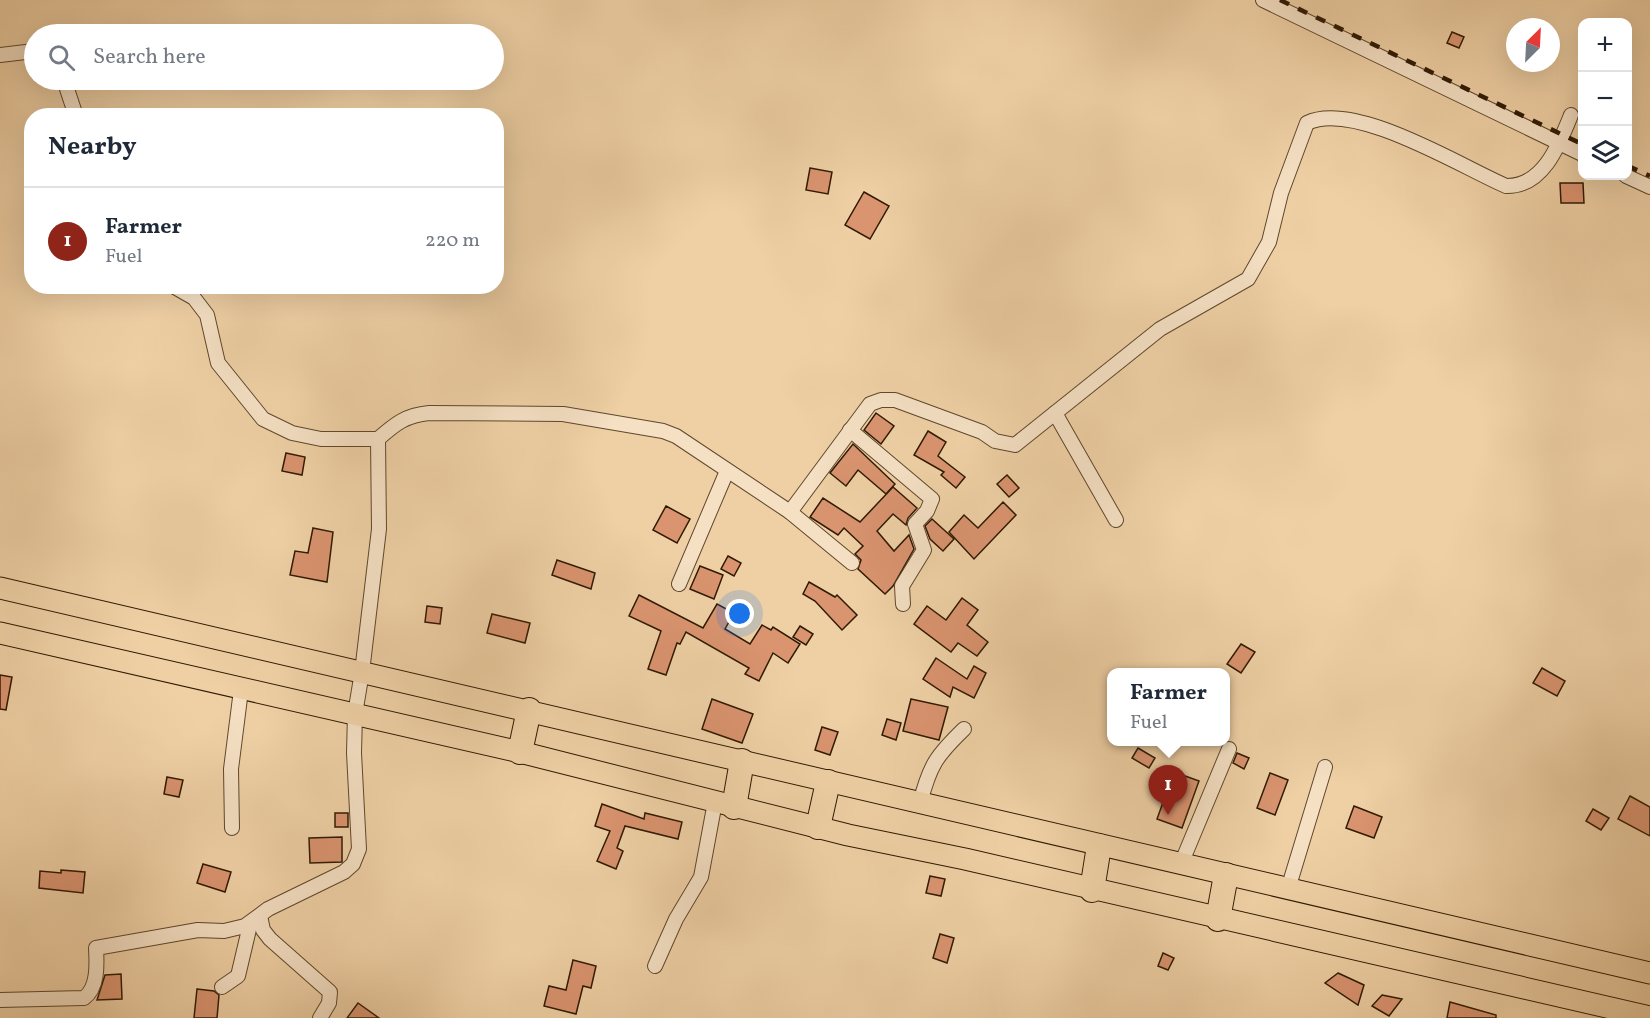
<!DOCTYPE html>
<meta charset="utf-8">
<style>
:root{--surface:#fff;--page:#f6f6f7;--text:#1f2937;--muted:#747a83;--line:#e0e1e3;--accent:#8f2418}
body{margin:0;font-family:Vollkorn,serif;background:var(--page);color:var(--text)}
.controls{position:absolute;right:18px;top:18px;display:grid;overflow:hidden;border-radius:12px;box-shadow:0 6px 24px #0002}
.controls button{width:54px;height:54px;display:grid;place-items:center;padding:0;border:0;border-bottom:2px solid var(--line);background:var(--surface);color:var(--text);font:30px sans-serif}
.compass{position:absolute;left:1506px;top:18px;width:54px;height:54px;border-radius:50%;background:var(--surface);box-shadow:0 6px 24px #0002;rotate:24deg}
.you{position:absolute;left:740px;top:614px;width:21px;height:21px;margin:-15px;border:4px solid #fff;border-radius:50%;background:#1a73e8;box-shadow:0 0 0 9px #1a73e833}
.badge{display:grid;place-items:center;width:39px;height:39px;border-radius:50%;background:var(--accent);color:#fff;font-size:20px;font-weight:700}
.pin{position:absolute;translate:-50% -50px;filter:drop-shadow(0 2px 3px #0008)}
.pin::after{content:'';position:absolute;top:32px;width:21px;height:18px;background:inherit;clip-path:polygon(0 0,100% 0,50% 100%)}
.popup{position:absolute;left:1107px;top:668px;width:123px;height:78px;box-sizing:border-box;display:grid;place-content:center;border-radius:12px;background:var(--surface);filter:drop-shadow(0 2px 4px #0005);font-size:20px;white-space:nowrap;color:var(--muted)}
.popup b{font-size:22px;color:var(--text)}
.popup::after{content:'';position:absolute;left:50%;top:100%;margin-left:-12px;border:12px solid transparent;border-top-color:var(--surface)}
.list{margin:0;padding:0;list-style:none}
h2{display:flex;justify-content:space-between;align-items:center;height:78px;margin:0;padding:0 24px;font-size:26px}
h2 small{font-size:20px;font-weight:400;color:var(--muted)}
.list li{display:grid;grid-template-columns:39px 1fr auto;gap:18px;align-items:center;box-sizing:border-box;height:108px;padding:0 24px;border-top:2px solid var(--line)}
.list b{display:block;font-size:22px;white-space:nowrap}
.list p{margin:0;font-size:20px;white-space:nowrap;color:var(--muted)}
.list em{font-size:20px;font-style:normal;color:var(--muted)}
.icon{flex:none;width:33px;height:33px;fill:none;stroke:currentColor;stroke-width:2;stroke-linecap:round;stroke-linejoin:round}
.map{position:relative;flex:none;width:1650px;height:1018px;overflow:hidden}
.search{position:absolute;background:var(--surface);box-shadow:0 6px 24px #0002;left:24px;top:24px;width:480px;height:66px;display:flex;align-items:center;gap:15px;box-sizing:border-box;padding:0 21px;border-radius:33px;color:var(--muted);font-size:22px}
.panel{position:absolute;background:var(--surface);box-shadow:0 6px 24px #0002;left:24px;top:108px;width:480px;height:186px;border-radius:24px}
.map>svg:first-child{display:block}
.building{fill:#da9470;stroke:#2f1a03;stroke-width:1.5}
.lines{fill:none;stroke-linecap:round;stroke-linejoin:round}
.street-casing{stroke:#5f482c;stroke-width:16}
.primary-casing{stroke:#2f1a03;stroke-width:23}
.highway-casing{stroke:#2f1a03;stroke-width:26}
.street{stroke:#f5e0c4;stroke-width:14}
.primary{stroke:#efd0a5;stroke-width:21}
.highway{stroke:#efd0a5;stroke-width:24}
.rail{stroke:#2f1a03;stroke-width:4.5;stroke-dasharray:10 10;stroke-linecap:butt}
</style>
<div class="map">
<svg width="1650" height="1018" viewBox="0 0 1650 1018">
<rect width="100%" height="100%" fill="#efd0a5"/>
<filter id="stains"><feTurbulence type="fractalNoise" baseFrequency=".00333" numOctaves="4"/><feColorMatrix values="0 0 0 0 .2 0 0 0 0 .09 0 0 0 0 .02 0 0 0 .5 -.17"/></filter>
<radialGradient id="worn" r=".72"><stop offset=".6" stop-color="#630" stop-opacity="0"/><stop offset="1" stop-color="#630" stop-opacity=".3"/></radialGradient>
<g class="building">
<polygon points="1452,32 1464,37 1459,48 1447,43"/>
<polygon points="810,168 832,172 828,194 806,190"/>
<polygon points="1560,183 1583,183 1584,203 1561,203"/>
<polygon points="864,192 889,206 870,239 845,225"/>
<polygon points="876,413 894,426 881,444 864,430"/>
<polygon points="928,431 946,442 938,456 965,477 956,488 941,475 944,472 914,455"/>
<polygon points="853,444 895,484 886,494 858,470 846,486 830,473"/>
<polygon points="286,453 305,457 302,475 282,471"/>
<polygon points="1007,475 1019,488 1009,497 997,484"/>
<polygon points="893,487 917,508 908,518 906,525 893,514 877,531 894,551 909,535 914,549 893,586 885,594 858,569 861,560 855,554 863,546 844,528 838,535 810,517 823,498 860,522"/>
<polygon points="1003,502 1016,515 974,559 949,532 964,515 978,528"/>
<polygon points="666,506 690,519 677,543 653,530"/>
<polygon points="932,519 954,539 943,551 930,539 925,526"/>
<polygon points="313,528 333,532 327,582 290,575 295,551 308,553"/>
<polygon points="728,556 741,563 734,576 721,569"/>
<polygon points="557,560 595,573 591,589 552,575"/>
<polygon points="700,566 723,575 714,599 690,589"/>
<polygon points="809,582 835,597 837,595 857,615 842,630 815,601 803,594"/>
<polygon points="639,595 703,628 717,604 734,613 725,629 750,644 762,625 771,630 773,627 800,644 788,663 773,653 759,681 745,674 749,668 686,632 680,644 677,643 666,675 648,669 661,631 629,616"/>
<polygon points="962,598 978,610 967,625 988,642 977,656 958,643 951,652 914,624 927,606 946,620"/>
<polygon points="427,606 442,608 440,624 425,622"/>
<polygon points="492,614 530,623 525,643 487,633"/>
<polygon points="800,626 813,634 806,645 793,637"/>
<polygon points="1241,644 1255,652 1241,673 1227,664"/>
<polygon points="936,658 967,679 974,666 986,673 974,698 953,687 950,697 923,679"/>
<polygon points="1542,668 1565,681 1557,696 1533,683"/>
<polygon points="0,675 12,677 6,710 0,709"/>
<polygon points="712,699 753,714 742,743 702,729"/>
<polygon points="911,699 948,707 939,740 903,731"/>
<polygon points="887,719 901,723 896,740 882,735"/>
<polygon points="822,727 838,732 830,755 815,750"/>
<polygon points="1138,748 1155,758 1149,768 1132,758"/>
<polygon points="1237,753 1249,758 1244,769 1233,763"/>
<polygon points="1174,772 1199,781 1182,828 1157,819"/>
<polygon points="1270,773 1288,780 1275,815 1257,808"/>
<polygon points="167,777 183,780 179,797 164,794"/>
<polygon points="1630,796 1650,807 1650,836 1618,819"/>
<polygon points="602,804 644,819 645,813 682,822 678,839 625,826 617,848 623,851 616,869 597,861 610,831 595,826"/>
<polygon points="1354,806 1382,817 1374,838 1346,828"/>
<polygon points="1593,809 1609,818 1601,830 1586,821"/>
<rect x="335" y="813" width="13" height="14"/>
<polygon points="342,837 342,862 310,863 309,838"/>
<polygon points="203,864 231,872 225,892 197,883"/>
<polygon points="61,870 85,872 83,893 39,888 40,871 61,873"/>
<polygon points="930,876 945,879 941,896 926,893"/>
<polygon points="940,934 954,938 947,963 933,958"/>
<polygon points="1163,953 1174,958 1168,970 1158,966"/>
<polygon points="573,960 596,966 591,988 583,986 576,1014 544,1006 549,986 566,990"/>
<polygon points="1338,973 1364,985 1358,1005 1325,983"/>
<polygon points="121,974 122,999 97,1000 105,975"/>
<polygon points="197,989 214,991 219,995 217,1018 194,1018"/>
<polygon points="1382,995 1402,999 1389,1016 1372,1006"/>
<polygon points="1450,1002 1496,1015 1496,1018 1447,1018"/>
<polygon points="358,1003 379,1018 347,1018"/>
</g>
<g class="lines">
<defs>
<g id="street">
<polyline points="1263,0 1582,154"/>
<polyline points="0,55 34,51"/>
<polyline points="64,80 76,116"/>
<polyline points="1626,176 1650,187"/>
<polyline points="173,286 194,298 207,315 218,363 263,419 292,433 321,439 378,439"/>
<polyline points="1055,413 1116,520"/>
<polyline points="850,430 932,499 927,511 915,524 924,550 902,586 903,604"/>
<polyline points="790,512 852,563"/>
<polyline points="679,584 727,471"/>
<path d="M 920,803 C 930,765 936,756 964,729"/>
<polyline points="232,828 231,769 241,690"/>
<polyline points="1181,864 1229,749"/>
<polyline points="1288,889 1325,767"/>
<polyline points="260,916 263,930 270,939 330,992 329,1003 320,1018"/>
<polyline points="655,966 676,919 701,877 715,802"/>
<polyline points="222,987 238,976 250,925"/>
<path d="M 0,1000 L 84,998 C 98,988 97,965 96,948 L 198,930 L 224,931 L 245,926 L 268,909 L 344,872 L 353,864 L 359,849 L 354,753 L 355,714 L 362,672 L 379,529 L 378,439 C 395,424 406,415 429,413 L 563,414 L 663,431 L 676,436 L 790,512 L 870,404 L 881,400 L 895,400 L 982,432 L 995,441 L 1015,445 L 1160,329 L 1248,279 L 1269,242 L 1281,193 L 1307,123 C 1354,100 1460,166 1506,186 C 1543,187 1559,145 1571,115"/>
</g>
<g id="primary">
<polyline points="0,588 1650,973"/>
<polyline points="0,633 520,752 848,835 965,859 1650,1017"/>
</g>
<g id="highway">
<polyline points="520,752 529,710"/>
<polyline points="734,807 742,761"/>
<polyline points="818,827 828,782"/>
<polyline points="1092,890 1099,846"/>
<polyline points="1218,919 1226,875"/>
</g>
</defs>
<use href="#street" class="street-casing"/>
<use href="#primary" class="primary-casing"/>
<use href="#highway" class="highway-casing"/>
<use href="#street" class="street"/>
<use href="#primary" class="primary"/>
<use href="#highway" class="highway"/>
<g class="rail">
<polyline points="1280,0 1582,144"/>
<polyline points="1628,166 1650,176"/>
</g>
</g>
<rect width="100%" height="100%" filter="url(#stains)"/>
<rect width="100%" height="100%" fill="url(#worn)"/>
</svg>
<div class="controls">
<button>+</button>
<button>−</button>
<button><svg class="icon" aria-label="layers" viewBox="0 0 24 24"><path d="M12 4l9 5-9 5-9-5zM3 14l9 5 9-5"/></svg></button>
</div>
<svg class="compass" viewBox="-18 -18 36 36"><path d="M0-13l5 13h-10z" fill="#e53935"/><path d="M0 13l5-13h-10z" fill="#747a83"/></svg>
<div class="you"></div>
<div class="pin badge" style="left:1168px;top:815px">1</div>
<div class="popup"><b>Farmer</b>Fuel</div>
<div class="search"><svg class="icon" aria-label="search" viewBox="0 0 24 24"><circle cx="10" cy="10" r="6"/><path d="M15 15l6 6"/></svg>Search here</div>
<section class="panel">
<h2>Nearby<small></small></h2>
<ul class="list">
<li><span class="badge">1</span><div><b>Farmer</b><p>Fuel</p></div><em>220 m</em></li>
</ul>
</section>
</div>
